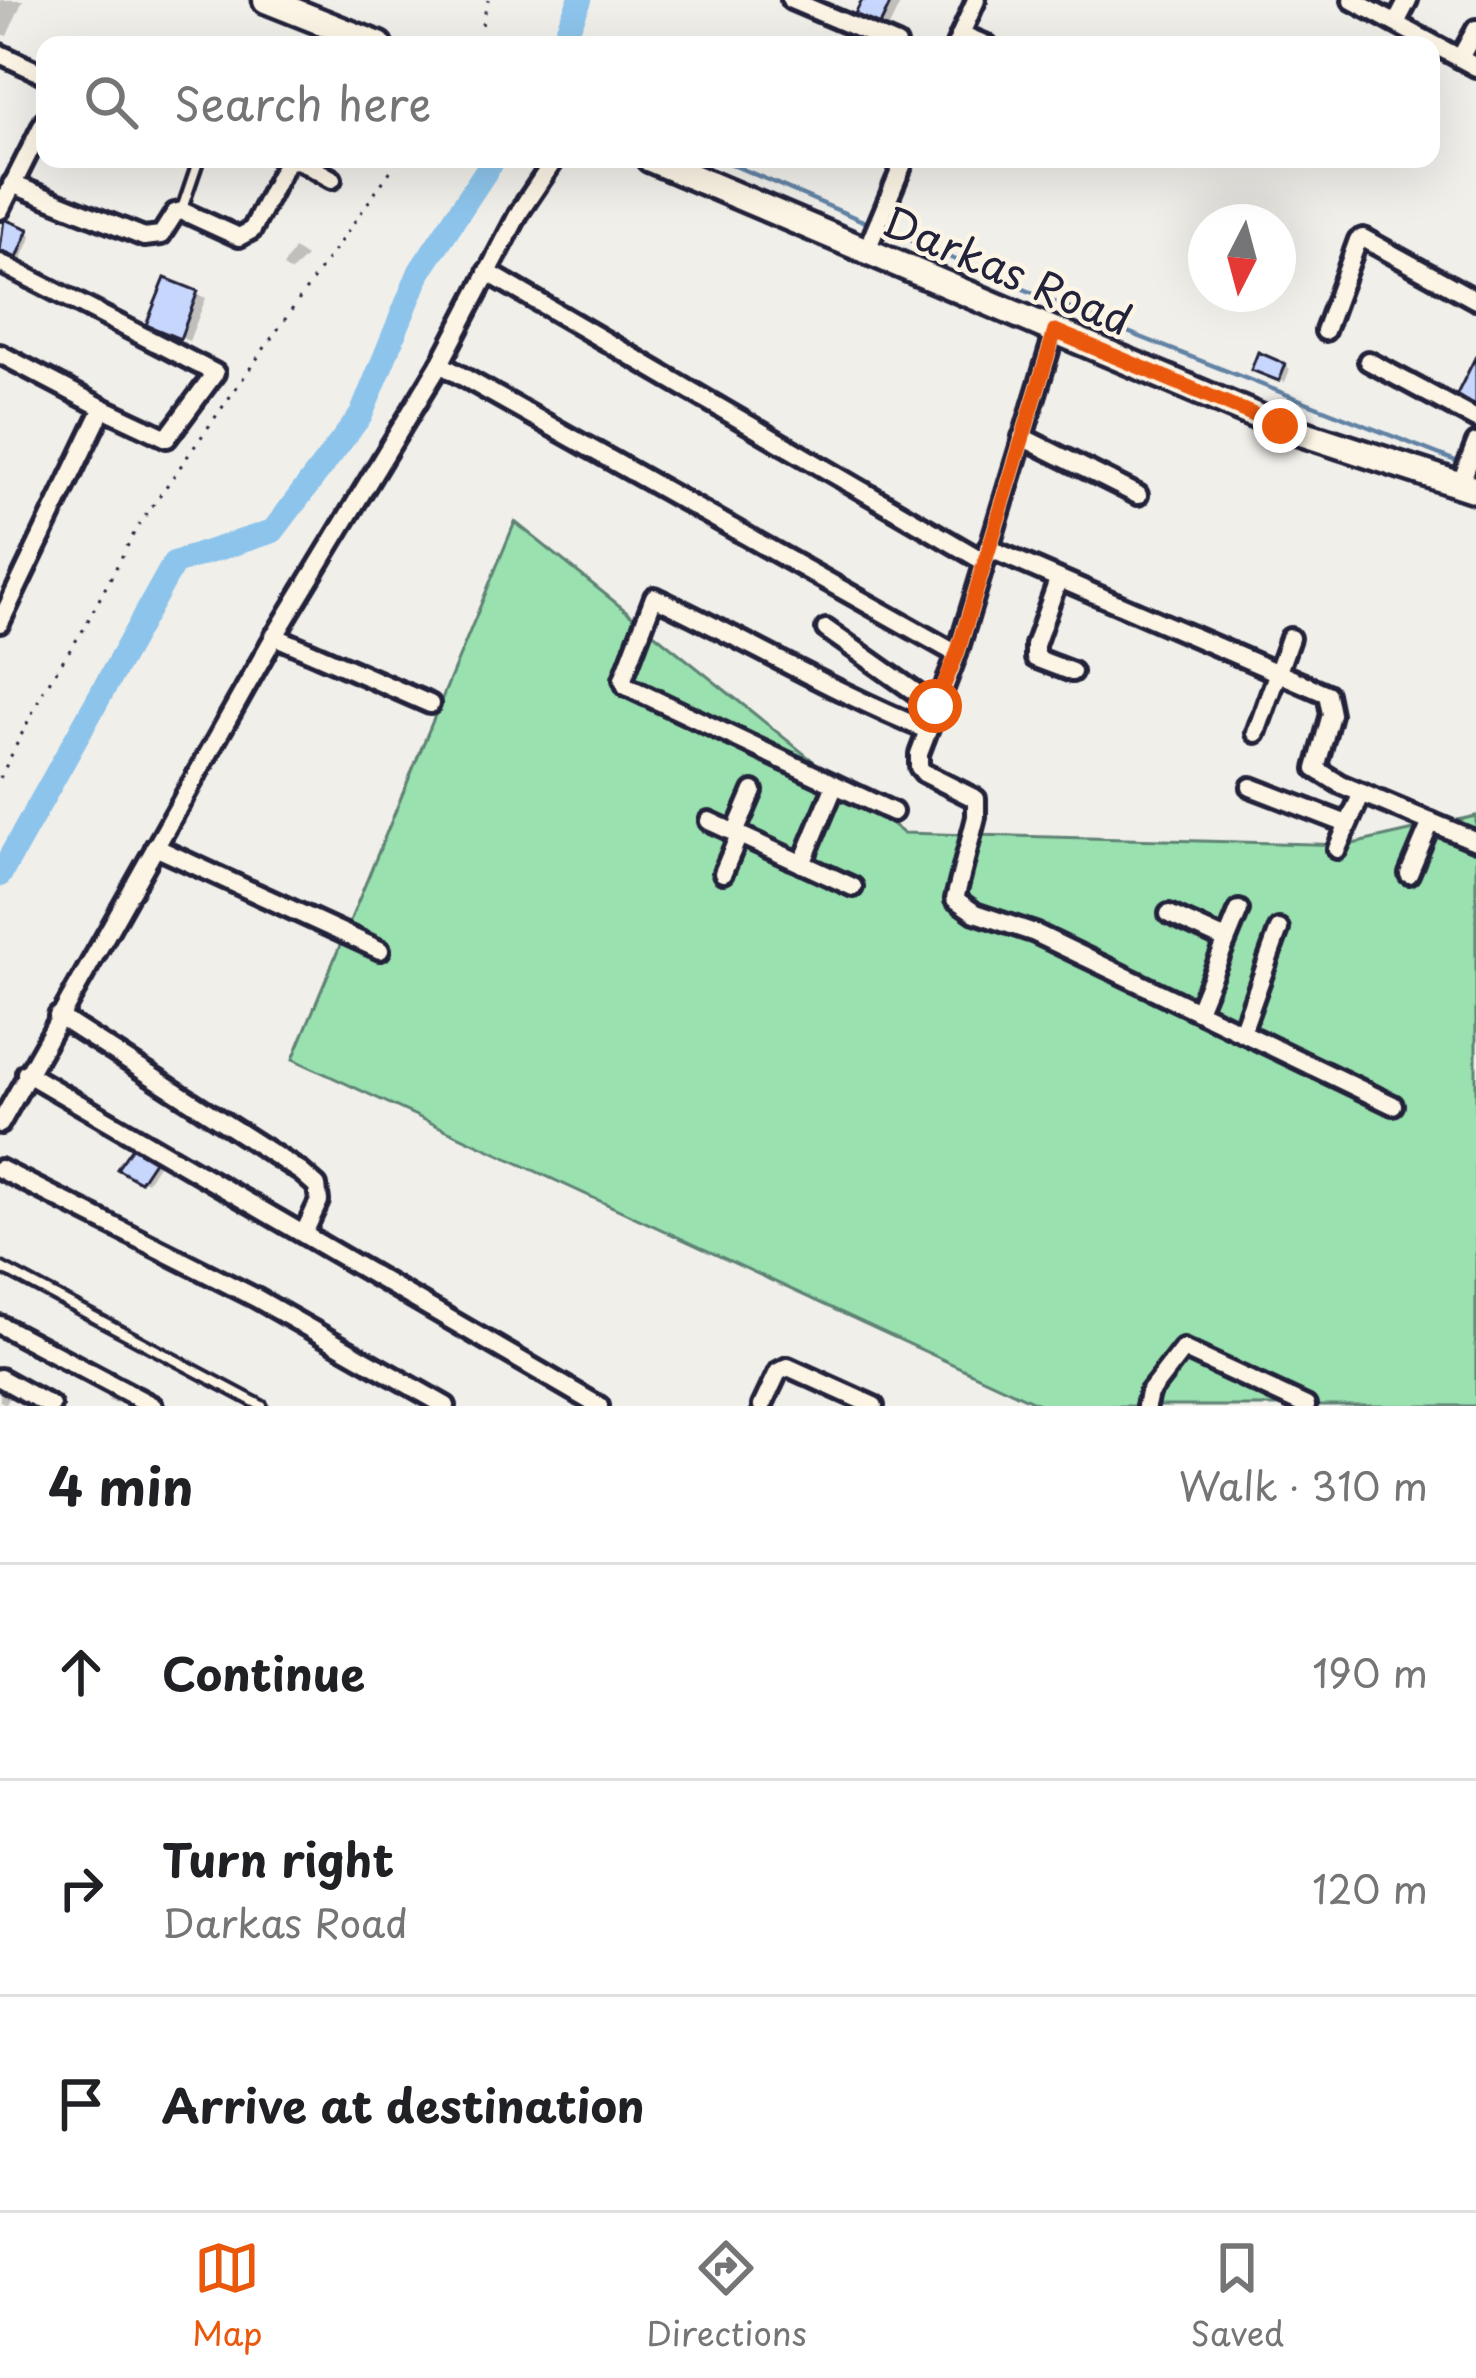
<!DOCTYPE html>
<meta charset="utf-8">
<style>
:root{--surface:#fff;--page:#f6f6f6;--text:#202124;--muted:#757577;--line:#e0e0e0;--accent:#ea580c}
body{margin:0;font-family:"Playpen Sans",sans-serif;background:var(--page);color:var(--text)}
.compass{position:absolute;left:1188px;top:204px;width:108px;height:108px;border-radius:50%;background:var(--surface);box-shadow:0 12px 48px #0002;rotate:186deg}
.stop{position:absolute;width:36px;height:36px;margin:-27px;border:9px solid #ea580c;border-radius:50%;background:#fff}
.stop.end{background:#ea580c;border-color:#fff;box-shadow:0 3px 12px #0008}
.list{margin:0;padding:0;list-style:none}
h2{display:flex;justify-content:space-between;align-items:center;height:156px;margin:0;padding:0 48px;font-size:51px}
h2 small{font-size:39px;font-weight:400;color:var(--muted)}
.list li{display:grid;grid-template-columns:78px 1fr auto;gap:36px;align-items:center;box-sizing:border-box;height:216px;padding:0 48px;border-top:3px solid var(--line)}
.list b{display:block;font-size:45px;white-space:nowrap}
.list p{margin:0;font-size:39px;white-space:nowrap;color:var(--muted)}
.list em{font-size:39px;font-style:normal;color:var(--muted)}
.icon{flex:none;width:66px;height:66px;fill:none;stroke:currentColor;stroke-width:2;stroke-linecap:round;stroke-linejoin:round}
.map{position:relative;flex:none;width:1476px;height:1406px;overflow:hidden}
.search{position:absolute;background:var(--surface);box-shadow:0 12px 48px #0002;left:36px;right:36px;top:36px;height:132px;display:flex;align-items:center;gap:30px;box-sizing:border-box;padding:0 42px;border-radius:24px;color:var(--muted);font-size:45px}
.sheet{height:804px;background:var(--surface)}
nav{display:flex;justify-content:space-around;align-items:center;box-sizing:border-box;height:168px;border-top:3px solid var(--line);background:var(--surface);font-size:33px;color:var(--muted)}
nav a{display:grid;justify-items:center;gap:6px}
nav .on{color:var(--accent)}
.map>svg:first-child{display:block}
.green{fill:#99e1af;stroke:#5e8275;stroke-width:3}
.shadow{fill:#0003}
.lines{fill:none;stroke-linecap:round;stroke-linejoin:round}
.stream{stroke:#6283a5;stroke-width:4.5}
.river{stroke:#8dc4eb;stroke-width:24}
.building{fill:#c7d6fd;stroke:#22223b;stroke-width:3}
.service-casing{stroke:#22223b;stroke-width:16}
.minor-casing{stroke:#22223b;stroke-width:26}
.secondary-casing{stroke:#22223b;stroke-width:33}
.path{stroke:#22223b;stroke-width:3;stroke-dasharray:3 9;stroke-linecap:butt}
.service{stroke:#fcf5e5;stroke-width:8}
.minor{stroke:#fcf5e5;stroke-width:16}
.secondary{stroke:#fcf5e5;stroke-width:24}
.route{stroke:#ea580c;stroke-width:15}
.labels{text-anchor:middle;dominant-baseline:central;stroke-width:9;stroke-linejoin:round;paint-order:stroke}
.street-label{font-size:42px;fill:#22223b;stroke:#fcf5e5}
</style>
<div class="map">
<svg width="1476" height="1406" viewBox="0 0 1476 1406">
<rect width="100%" height="100%" fill="#f1efea"/>
<filter id="ink" filterUnits="userSpaceOnUse"><feTurbulence type="fractalNoise" baseFrequency=".00833" numOctaves="2"/><feDisplacementMap in="SourceGraphic" scale="24" xChannelSelector="R" yChannelSelector="G"/><feConvolveMatrix kernelMatrix="1 2 1 2 8 2 1 2 1" color-interpolation-filters="sRGB"/></filter>
<g filter="url(#ink)">
<polygon class="green" points="515,522 903,833 1348,845 1476,816 1476,1406 1043,1406 293,1059"/>
<g class="shadow">
<polygon points="0,0 23,0 7,36 0,33"/>
<polygon points="865,0 902,0 889,27 868,17"/>
<polygon points="6,223 32,235 22,259 0,249"/>
<polygon points="294,249 306,257 291,272 283,267"/>
<polygon points="167,281 206,298 189,341 158,329"/>
<polygon points="1285,366 1290,369 1285,382 1259,372"/>
<polygon points="139,1143 163,1157 147,1182 121,1168"/>
<polygon points="0,1387 12,1394 6,1404 0,1401"/>
<polygon points="113,1391 133,1402 131,1406 108,1401"/>
</g>
<g class="lines">
<g class="stream">
<polyline points="719,159 870,224"/>
<polyline points="881,228 1087,316 1476,469"/>
</g>
<g class="river">
<polyline points="561,45 580,0"/>
<polyline points="0,875 174,563 273,531 361,415 420,271 494,159"/>
</g>
</g>
<g class="building">
<polygon points="862,0 892,0 880,25 855,14"/>
<polygon points="4,219 29,229 17,258 0,251"/>
<polygon points="165,278 198,291 180,339 146,325"/>
<polygon points="1258,352 1286,364 1279,381 1251,370"/>
<polygon points="1476,356 1476,406 1456,396"/>
<polygon points="138,1139 160,1152 140,1182 117,1169"/>
</g>
<g class="lines">
<defs>
<g id="service">
<polyline points="182,209 199,159"/>
<polyline points="0,1267 262,1406"/>
</g>
<g id="minor">
<polyline points="791,0 897,45"/>
<polyline points="1352,0 1476,67"/>
<polyline points="1396,23 1408,0"/>
<polyline points="961,34 987,45"/>
<polyline points="956,45 976,0"/>
<polyline points="0,54 45,75"/>
<polyline points="1460,58 1476,29"/>
<polyline points="12,184 144,237 161,235 175,213 182,211 239,237 252,230 287,161 298,160 332,179"/>
<polyline points="0,210 45,120"/>
<polyline points="866,252 905,159"/>
<polyline points="0,263 215,373 167,438 103,408"/>
<polyline points="487,272 983,561"/>
<polyline points="1055,331 957,654 919,754 919,767 924,773 976,799 976,817 955,899 975,913 1035,933 1393,1105"/>
<polyline points="1325,331 1358,240 1363,238 1476,300"/>
<polyline points="0,354 103,408 0,623"/>
<polyline points="1368,361 1476,419"/>
<polyline points="440,364 957,654"/>
<polyline points="1022,437 1138,495"/>
<polyline points="1460,485 1476,443"/>
<polyline points="988,548 1327,694 1331,714 1316,769 1340,784 1476,841"/>
<polyline points="1058,580 1035,645 1035,658 1072,672"/>
<polyline points="826,629 935,706"/>
<polyline points="274,636 430,704"/>
<polyline points="1256,733 1290,638"/>
<polyline points="1251,787 1347,824"/>
<path d="M 893,812 L 626,686 L 623,679 L 654,597 C 746,640 833,692 927,730"/>
<polyline points="709,821 853,887"/>
<polyline points="735,833 753,791"/>
<polyline points="155,847 380,950"/>
<polyline points="1337,849 1362,793"/>
<polyline points="802,864 835,785"/>
<polyline points="723,873 739,835"/>
<polyline points="1409,874 1431,822"/>
<polyline points="1169,914 1226,940"/>
<polyline points="1198,1010 1239,910"/>
<polyline points="58,1016 301,1172 317,1186 319,1201 304,1233"/>
<polyline points="1242,1032 1279,929"/>
<polyline points="26,1073 599,1406"/>
<polyline points="0,1124 270,644 440,364 520,211 555,159"/>
<polyline points="0,1169 256,1298 446,1406"/>
<polyline points="0,1325 153,1406"/>
<polyline points="0,1378 51,1406"/>
<polyline points="762,1406 778,1372 788,1367 874,1406"/>
<polyline points="1146,1406 1149,1393 1183,1349 1306,1406"/>
</g>
<g id="secondary">
<polyline points="266,0 379,45"/>
<polyline points="650,159 1280,426 1476,490"/>
</g>
</defs>
<use href="#service" class="service-casing"/>
<use href="#minor" class="minor-casing"/>
<use href="#secondary" class="secondary-casing"/>
<g class="path">
<polyline points="482,25 488,0"/>
<polyline points="0,778 43,691 83,630 138,526 399,159"/>
</g>
<use href="#service" class="service"/>
<use href="#minor" class="minor"/>
<use href="#secondary" class="secondary"/>
</g>
</g>
<g class="lines" filter="url(#ink)">
<polyline class="route" points="935,706 957,654 1055,331 1280,426"/>
</g>
<g class="labels">
<g class="street-label">
<text transform="translate(1008 269) rotate(23)">Darkas Road</text>
</g>
</g>
</svg>
<svg class="compass" viewBox="-18 -18 36 36"><path d="M0-13l5 13h-10z" fill="#e53935"/><path d="M0 13l5-13h-10z" fill="#757577"/></svg>
<div class="stop" style="left:935px;top:706px"></div>
<div class="stop end" style="left:1280px;top:426px"></div>
<div class="search"><svg class="icon" aria-label="search" viewBox="0 0 24 24"><circle cx="10" cy="10" r="6"/><path d="M15 15l6 6"/></svg>Search here</div>
</div>
<section class="sheet">
<h2>4 min<small>Walk · 310 m</small></h2>
<ul class="list">
<li><svg class="icon" aria-label="ahead" viewBox="0 0 24 24"><path d="M12 20V5M6 11l6-6 6 6"/></svg><div><b>Continue</b></div><em>190 m</em></li>
<li><svg class="icon" aria-label="right" viewBox="0 0 24 24"><path d="M7 20v-9h11M14 6l5 5-5 5"/></svg><div><b>Turn right</b><p>Darkas Road</p></div><em>120 m</em></li>
<li><svg class="icon" aria-label="arrive" viewBox="0 0 24 24"><path d="M6 21V4h12l-3 4 3 4H6"/></svg><div><b>Arrive at destination</b></div></li>
</ul>
</section>
<nav>
<a class="on"><svg class="icon" aria-label="map" viewBox="0 0 24 24"><path d="M3 6l6-2 6 2 6-2v14l-6 2-6-2-6 2zM9 4v14M15 6v14"/></svg>Map</a>
<a><svg class="icon" aria-label="directions" viewBox="0 0 24 24"><path d="M12 3l9 9-9 9-9-9zM9 14v-3h6M13 9l2 2-2 2"/></svg>Directions</a>
<a><svg class="icon" aria-label="saved" viewBox="0 0 24 24"><path d="M7 4h10v16l-5-4-5 4z"/></svg>Saved</a>
</nav>
